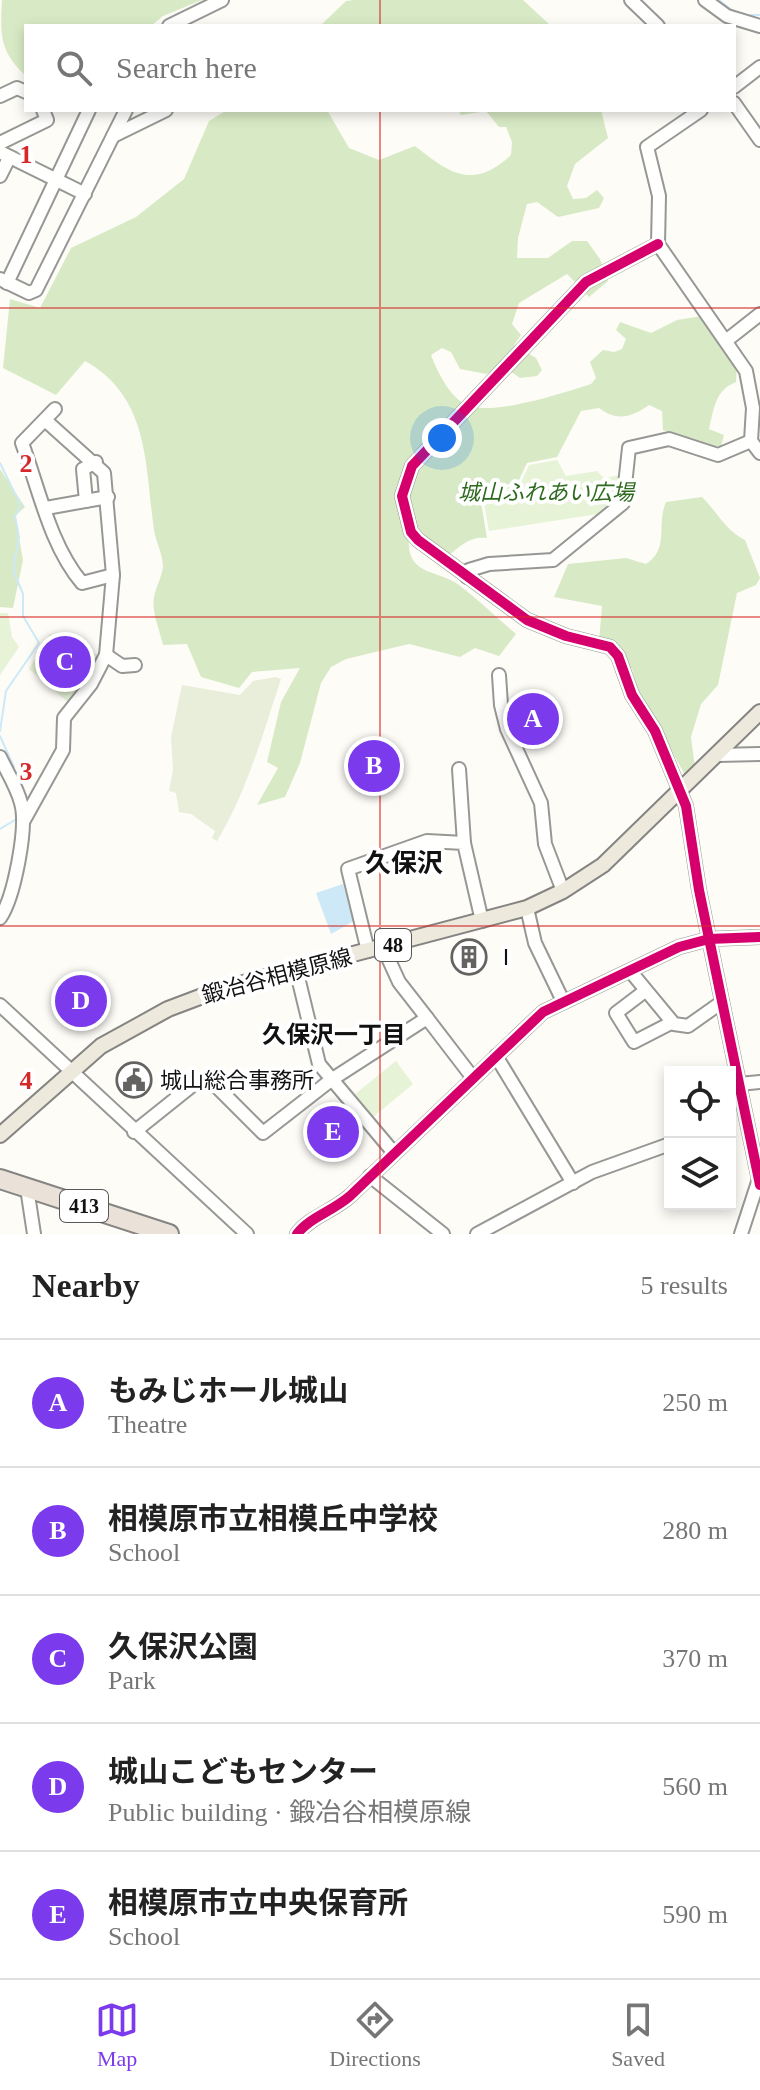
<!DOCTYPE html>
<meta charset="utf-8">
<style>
:root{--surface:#fff;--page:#f6f6f6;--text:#222;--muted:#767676;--line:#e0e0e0;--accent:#7c3aed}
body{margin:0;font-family:"Times New Roman","Noto Sans JP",serif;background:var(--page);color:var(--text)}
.controls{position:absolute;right:24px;bottom:24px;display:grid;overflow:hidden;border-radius:0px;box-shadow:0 4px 12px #0003}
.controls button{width:72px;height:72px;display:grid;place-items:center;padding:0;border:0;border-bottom:2px solid var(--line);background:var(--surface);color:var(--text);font:40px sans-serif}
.you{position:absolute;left:442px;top:438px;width:28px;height:28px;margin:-20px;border:6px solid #fff;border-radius:50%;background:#1a73e8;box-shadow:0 0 0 12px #1a73e833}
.badge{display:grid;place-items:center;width:52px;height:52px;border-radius:50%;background:var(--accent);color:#fff;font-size:26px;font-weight:700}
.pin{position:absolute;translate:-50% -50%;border:4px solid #fff;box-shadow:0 2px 8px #0006}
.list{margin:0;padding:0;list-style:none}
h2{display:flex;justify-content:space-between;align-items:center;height:104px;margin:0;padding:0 32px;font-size:34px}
h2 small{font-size:26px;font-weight:400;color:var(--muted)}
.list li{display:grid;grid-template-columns:52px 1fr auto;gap:24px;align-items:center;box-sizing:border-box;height:128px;padding:0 32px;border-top:2px solid var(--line)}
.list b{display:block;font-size:30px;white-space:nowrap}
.list p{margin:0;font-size:26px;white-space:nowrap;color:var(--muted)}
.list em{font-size:26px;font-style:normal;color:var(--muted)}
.icon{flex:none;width:44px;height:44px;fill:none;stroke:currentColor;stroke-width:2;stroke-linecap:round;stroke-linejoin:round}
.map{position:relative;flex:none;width:760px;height:1234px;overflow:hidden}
.search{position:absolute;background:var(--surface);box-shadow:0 4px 12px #0003;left:24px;right:24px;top:24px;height:88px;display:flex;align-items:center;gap:20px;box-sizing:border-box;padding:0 28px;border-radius:0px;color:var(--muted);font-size:30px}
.sheet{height:744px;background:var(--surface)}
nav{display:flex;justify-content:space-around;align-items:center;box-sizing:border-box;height:112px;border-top:2px solid var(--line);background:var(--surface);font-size:22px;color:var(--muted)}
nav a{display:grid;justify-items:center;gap:4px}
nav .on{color:var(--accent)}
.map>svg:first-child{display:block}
.green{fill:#e7f3d7}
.forest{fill:#d8eac5}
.cemetery{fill:#e9eedb}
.water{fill:#cde8f7}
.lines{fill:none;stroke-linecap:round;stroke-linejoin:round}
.stream{stroke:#cde8f7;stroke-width:2}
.minor-casing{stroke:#979795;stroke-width:16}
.major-casing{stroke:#858482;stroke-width:18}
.highway-casing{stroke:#858482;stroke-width:22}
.minor{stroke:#fffffe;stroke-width:12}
.major{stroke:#ede9dc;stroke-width:14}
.highway{stroke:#eae1d8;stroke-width:18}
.cycleway-casing{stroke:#fff;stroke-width:15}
.cycleway{stroke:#d6006c;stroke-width:10}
.grid{fill:none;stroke:#d62828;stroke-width:2;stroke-opacity:0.55}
.labels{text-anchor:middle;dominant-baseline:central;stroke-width:8;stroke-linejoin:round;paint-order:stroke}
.shield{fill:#fff;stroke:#585858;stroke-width:2}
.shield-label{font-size:20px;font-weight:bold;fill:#111}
.park-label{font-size:22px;font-style:italic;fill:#2f6b1f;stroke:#fff}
.poi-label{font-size:22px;fill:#111;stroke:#fff;text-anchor:start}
.street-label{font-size:22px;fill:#111;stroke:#fff}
.neighbourhood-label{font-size:24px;font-weight:bold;fill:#111;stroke:#fff}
.quarter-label{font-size:26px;font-weight:bold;fill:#111;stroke:#fff}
.grid-label{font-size:26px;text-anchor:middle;font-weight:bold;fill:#d62828;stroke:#fff;stroke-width:8;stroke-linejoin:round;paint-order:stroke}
</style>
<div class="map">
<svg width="760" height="1234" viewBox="0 0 760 1234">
<rect width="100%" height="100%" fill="#fdfcf7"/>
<g class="green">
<polygon points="557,460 566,476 597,471 604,478 621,475 620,502 604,513 489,531 482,492 520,485 529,465"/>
<polygon points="0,613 8,613 12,637 19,647 0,675"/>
<polygon points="50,634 66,646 100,655 87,682 69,703 29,669"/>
<polygon points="396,1061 413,1084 372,1118 354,1095"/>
</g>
<g class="forest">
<path d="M 2,0 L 202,0 L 163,16 L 151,26 L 26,26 L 26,76 C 0,52 0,36 2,0 Z"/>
<polygon points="354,0 523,0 551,26 320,26 346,1"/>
<path d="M 227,110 L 327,110 L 349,148 L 379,160 L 415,146 C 450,174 473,190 511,155 L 512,142 L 506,127 L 499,127 L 486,111 L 461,115 L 458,110 L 601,110 L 608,138 L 575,164 L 567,186 L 573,199 L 586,198 L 597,190 L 604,198 L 599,208 L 558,217 L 537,202 L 527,204 L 518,238 L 517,258 L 548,258 L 572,241 L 587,241 L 600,259 L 608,281 L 589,297 L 567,274 L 519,303 L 512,324 L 521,335 L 514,345 L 536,358 L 542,370 L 537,376 L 520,378 L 503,366 L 486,374 L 460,369 L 451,352 L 442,348 L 431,355 C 438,373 452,403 473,407 C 502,413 563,393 591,384 L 596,378 L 590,362 L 603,350 L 614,352 L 622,349 L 626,339 L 616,330 L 620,322 L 651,333 L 677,320 L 703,316 L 737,363 L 736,382 C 715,390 714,409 709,429 L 724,435 L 721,446 L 707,446 L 663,430 L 662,411 L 649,405 C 632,417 617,422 599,408 L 581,411 L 557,457 L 527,463 L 518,482 L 479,490 L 487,538 C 470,536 462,545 449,555 L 423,536 L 409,539 C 406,576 440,570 459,585 C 479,600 497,618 516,634 L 499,656 L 475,648 L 460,657 L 409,644 L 346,659 L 331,667 L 321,683 L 300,763 L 285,797 L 257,805 L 278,768 L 267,762 L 281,702 L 300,668 L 252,672 L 239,688 L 201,677 L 187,644 L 163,645 C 160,631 151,611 154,597 C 156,587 162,576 163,567 C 163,555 156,542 154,530 C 145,466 150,397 85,361 L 56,395 L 3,368 L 10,299 L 40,308 L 71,248 L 136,217 L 184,179 L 209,121 Z"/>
<polygon points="0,469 25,507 15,516 23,560 13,608 0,607"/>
<path d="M 702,497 C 718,513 725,530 745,540 L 760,578 L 756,585 L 737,593 L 718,685 L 701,704 L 691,737 L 695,768 L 685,775 L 638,690 L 632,669 L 599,641 L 602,606 L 554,597 L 568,564 L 626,558 L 646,564 C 670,549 656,524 666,502 Z"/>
</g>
<path class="cemetery" d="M 276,677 L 281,679 C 263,734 247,791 217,841 L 212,838 L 215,831 L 191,814 L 179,812 L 176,793 L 169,791 L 173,770 L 171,737 L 182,685 L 240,695 L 253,681 Z"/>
<polygon class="water" points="343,884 354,921 331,934 316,893"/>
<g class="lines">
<g class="stream">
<polyline points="719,0 734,12"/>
<polyline points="744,15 760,15"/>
<polyline points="0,463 21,506 15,516 19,537 13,570 23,594 23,616 39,643 6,691 0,731"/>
<polyline points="0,736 14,767"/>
<polyline points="0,829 15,820"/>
</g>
<defs>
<g id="minor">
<polyline points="631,0 658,26"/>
<polyline points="705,0 727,16 760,26"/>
<polyline points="169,26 222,0"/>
<polyline points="734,87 760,67"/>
<polyline points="0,96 17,88 26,92"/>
<polyline points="734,103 760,140"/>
<polyline points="701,110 647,147 659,196 658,244 746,371 753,408 751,441 760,453"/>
<polyline points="113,136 166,110"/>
<polyline points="0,143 47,120 43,110"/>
<polyline points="0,152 85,194"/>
<polyline points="0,176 9,158"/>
<polyline points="658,244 586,282 412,466 402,496 411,532 418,540 527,620 566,636 610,647 618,656 632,695 655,731 686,806 699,890 760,1185"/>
<polyline points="0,279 29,293 36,290 126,110"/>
<polyline points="7,283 89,110"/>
<polyline points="727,340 760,314"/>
<path d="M 55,409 L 22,443 C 39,489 50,545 82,583 L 113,575"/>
<polyline points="86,501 83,469 96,462"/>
<polyline points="46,508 108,497"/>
<polyline points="467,577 469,570 489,564 553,560 623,503 629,448 669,439 718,455 751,441"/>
<polyline points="106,655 122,666 135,665"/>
<polyline points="499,675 501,705 507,729 541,803 545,844 563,891"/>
<polyline points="718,755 760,754"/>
<path d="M 0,757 C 7,772 17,787 21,803 C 28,827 14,898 0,918"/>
<polyline points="459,769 464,843"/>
<polyline points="24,820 63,750 64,718 91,684 106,655 113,575 104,473 45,420"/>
<polyline points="527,908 535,943 563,1001"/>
<polyline points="383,947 399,982 427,1018"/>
<polyline points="368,951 348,869 427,841 464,843 482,921"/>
<polyline points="296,969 319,1064 394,1153"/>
<polyline points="631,972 674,1024 688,1026 722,1002"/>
<polyline points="645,991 616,1013 634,1042 671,1023"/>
<polyline points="0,1005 247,1234"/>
<polyline points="496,1056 573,1183"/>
<polyline points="739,1084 760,1082"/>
<polyline points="134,1132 194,1084 208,1078 263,1133 331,1080 427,1018 473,1078"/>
<polyline points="370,1176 443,1234"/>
<polyline points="27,1188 34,1234"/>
<path d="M 297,1234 C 310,1217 333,1211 350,1196 L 543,1012 L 679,947 L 709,939 L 760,937"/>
<polyline points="477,1234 592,1172 670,1144"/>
<polyline points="741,1234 759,1179"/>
</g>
<polyline id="major" points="0,1135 101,1046 168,1009 221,989 527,908 563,891 603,865 760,712"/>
<polyline id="highway" points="0,1179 169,1234"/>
</defs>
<use href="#minor" class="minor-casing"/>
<use href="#major" class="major-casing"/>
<use href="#highway" class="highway-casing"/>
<use href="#minor" class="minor"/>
<use href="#major" class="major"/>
<use href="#highway" class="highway"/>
<defs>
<g id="cycleway">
<polyline points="658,244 586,282 412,466 402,496 411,532 418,540 527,620 566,636 610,647 618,656 632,695 655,731 686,806 699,890 760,1185"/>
<path d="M 297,1234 C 310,1217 333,1211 350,1196 L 543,1012 L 679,947 L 709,939 L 760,937"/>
</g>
</defs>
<use href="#cycleway" class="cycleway-casing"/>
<use href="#cycleway" class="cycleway"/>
</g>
<path class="grid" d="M 380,0 L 380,26M 380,110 L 380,1234M 0,308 L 760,308M 0,617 L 760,617M 0,926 L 760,926"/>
<defs>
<symbol id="building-ring" viewBox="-11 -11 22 22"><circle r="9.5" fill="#fff" stroke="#646362" stroke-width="1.5"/><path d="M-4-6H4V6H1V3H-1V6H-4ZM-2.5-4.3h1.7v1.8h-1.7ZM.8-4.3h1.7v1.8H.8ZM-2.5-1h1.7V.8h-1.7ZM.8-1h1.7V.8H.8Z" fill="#646362"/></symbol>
<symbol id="civic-ring" viewBox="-11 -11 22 22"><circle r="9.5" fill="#fff" stroke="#646362" stroke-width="1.5"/><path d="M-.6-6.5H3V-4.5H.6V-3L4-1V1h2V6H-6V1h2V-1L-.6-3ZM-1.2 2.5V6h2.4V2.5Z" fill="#646362"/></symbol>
</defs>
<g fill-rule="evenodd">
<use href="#building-ring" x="449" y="937" width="40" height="40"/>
<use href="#civic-ring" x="114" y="1060" width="40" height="40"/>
</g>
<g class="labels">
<g class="shield">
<rect x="375" y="929" width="36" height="32" rx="6"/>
<rect x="60" y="1190" width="48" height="32" rx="6"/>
</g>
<g class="shield-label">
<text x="393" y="945">48</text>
<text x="84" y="1206">413</text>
</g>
<g class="park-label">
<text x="546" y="492">城山ふれあい広場</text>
</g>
<g class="poi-label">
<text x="495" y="957">Ⅰ</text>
<text x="160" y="1080">城山総合事務所</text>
</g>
<g class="street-label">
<text transform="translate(277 976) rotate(-15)">鍛冶谷相模原線</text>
</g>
<g class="neighbourhood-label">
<text x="334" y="1035">久保沢一丁目</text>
</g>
<g class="quarter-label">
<text x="404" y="863">久保沢</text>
</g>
</g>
<g class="grid-label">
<text x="26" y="163">1</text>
<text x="26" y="472">2</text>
<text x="26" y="780">3</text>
<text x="26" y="1089">4</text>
</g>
</svg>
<div class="controls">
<button><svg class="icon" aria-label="locate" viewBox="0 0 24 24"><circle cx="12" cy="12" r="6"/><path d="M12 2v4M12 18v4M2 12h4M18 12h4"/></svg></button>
<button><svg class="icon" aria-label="layers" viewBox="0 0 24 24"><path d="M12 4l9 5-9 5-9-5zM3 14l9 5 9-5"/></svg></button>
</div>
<div class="you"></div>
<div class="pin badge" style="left:533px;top:719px">A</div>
<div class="pin badge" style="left:374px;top:766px">B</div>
<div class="pin badge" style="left:65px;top:662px">C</div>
<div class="pin badge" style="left:81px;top:1001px">D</div>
<div class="pin badge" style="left:333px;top:1132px">E</div>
<div class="search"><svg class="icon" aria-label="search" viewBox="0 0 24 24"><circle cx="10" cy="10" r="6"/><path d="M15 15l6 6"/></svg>Search here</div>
</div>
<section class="sheet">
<h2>Nearby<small>5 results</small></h2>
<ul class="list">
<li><span class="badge">A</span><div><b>もみじホール城山</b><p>Theatre</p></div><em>250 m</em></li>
<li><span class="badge">B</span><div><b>相模原市立相模丘中学校</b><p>School</p></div><em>280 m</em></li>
<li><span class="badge">C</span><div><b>久保沢公園</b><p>Park</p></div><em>370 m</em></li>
<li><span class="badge">D</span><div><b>城山こどもセンター</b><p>Public building · 鍛冶谷相模原線</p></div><em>560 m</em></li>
<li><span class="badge">E</span><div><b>相模原市立中央保育所</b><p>School</p></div><em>590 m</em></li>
</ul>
</section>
<nav>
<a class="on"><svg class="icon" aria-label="map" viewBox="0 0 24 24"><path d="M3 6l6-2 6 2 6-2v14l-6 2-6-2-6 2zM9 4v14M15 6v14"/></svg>Map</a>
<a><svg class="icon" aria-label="directions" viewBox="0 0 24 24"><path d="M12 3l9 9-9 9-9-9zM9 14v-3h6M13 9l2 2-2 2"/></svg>Directions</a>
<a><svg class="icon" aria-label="saved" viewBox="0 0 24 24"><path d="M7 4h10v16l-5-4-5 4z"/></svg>Saved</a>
</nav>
